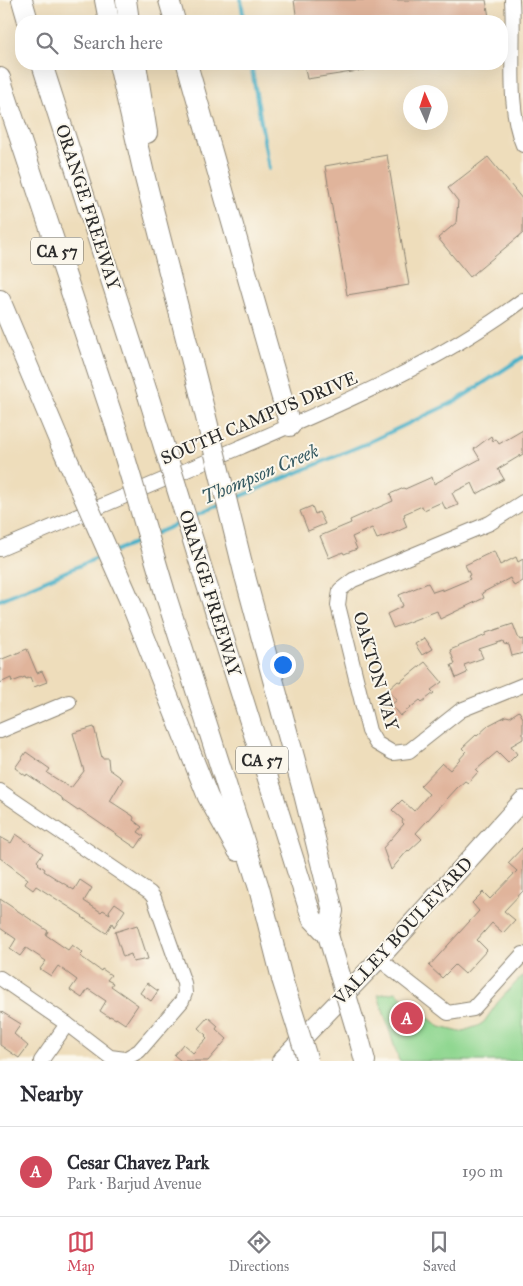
<!DOCTYPE html>
<meta charset="utf-8">
<style>
:root{--surface:#fff;--page:#f2f2f3;--text:#2b2b33;--muted:#7c7c81;--line:#e1e1e2;--accent:#d1495b}
body{margin:0;font-family:"IM FELL Great Primer",serif;background:var(--page);color:var(--text)}
.compass{position:absolute;left:403px;top:85px;width:45px;height:45px;border-radius:50%;background:var(--surface);box-shadow:0 5px 20px #0002;rotate:357deg}
.you{position:absolute;left:282px;top:664px;width:18px;height:18px;margin:-12px;border:4px solid #fff;border-radius:50%;background:#1a73e8;box-shadow:0 0 0 8px #1a73e833}
.badge{display:grid;place-items:center;width:32px;height:32px;border-radius:50%;background:var(--accent);color:#fff;font-size:16px;font-weight:700}
.pin{position:absolute;translate:-50% -50%;border:2px solid #fff;box-shadow:0 1px 5px #0006}
.list{margin:0;padding:0;list-style:none}
h2{display:flex;justify-content:space-between;align-items:center;height:65px;margin:0;padding:0 20px;font-size:21px}
h2 small{font-size:16px;font-weight:400;color:var(--muted)}
.list li{display:grid;grid-template-columns:32px 1fr auto;gap:15px;align-items:center;box-sizing:border-box;height:90px;padding:0 20px;border-top:1px solid var(--line)}
.list b{display:block;font-size:19px;white-space:nowrap}
.list p{margin:0;font-size:16px;white-space:nowrap;color:var(--muted)}
.list em{font-size:16px;font-style:normal;color:var(--muted)}
.icon{flex:none;width:28px;height:28px;fill:none;stroke:currentColor;stroke-width:2;stroke-linecap:round;stroke-linejoin:round}
.map{position:relative;flex:none;width:523px;height:1061px;overflow:hidden}
.search{position:absolute;background:var(--surface);box-shadow:0 5px 20px #0002;left:15px;right:15px;top:15px;height:55px;display:flex;align-items:center;gap:12px;box-sizing:border-box;padding:0 18px;border-radius:20px;color:var(--muted);font-size:19px}
.sheet{height:155px;background:var(--surface)}
nav{display:flex;justify-content:space-around;align-items:center;box-sizing:border-box;height:70px;border-top:1px solid var(--line);background:var(--surface);font-size:14px;color:var(--muted)}
nav a{display:grid;justify-items:center;gap:2px}
nav .on{color:var(--accent)}
.map>svg:first-child{display:block}
.green{fill:#90d791;stroke:#5e815e}
.lines{fill:none;stroke-linecap:round;stroke-linejoin:round}
.stream{stroke:#49b1c8;stroke-width:4}
.building{fill:#e0b49b}
.minor-casing{stroke:#8c8473;stroke-width:16}
.major-casing{stroke:#8c8473;stroke-width:20}
.highway-casing{stroke:#8c8473;stroke-width:22}
.minor{stroke:#fff;stroke-width:14}
.major{stroke:#fff;stroke-width:18}
.highway{stroke:#fff;stroke-width:20}
.highway-bridge-casing{stroke:#8c8473;stroke-width:22;stroke-linecap:butt}
.highway-bridge{stroke:#fff;stroke-width:20}
.labels{text-anchor:middle;dominant-baseline:central;stroke-width:4;stroke-linejoin:round;paint-order:stroke}
.shield{fill:#fbf7ec;stroke:#696865;stroke-width:1}
.shield-label{font-size:16px;font-weight:bold;fill:#2b2b2b}
.street-label{font-size:18px;fill:#2b2b2b;stroke:#fbf7ec}
.water-label{font-size:19px;font-style:italic;fill:#365a62;stroke:#fbf7ec}
</style>
<div class="map">
<svg width="523" height="1061" viewBox="0 0 523 1061">
<rect width="100%" height="100%" fill="#fbf7ec"/>
<filter id="ink" filterUnits="userSpaceOnUse"><feTurbulence type="fractalNoise" baseFrequency=".02" numOctaves="2"/><feDisplacementMap in="SourceGraphic" scale="10" xChannelSelector="R" yChannelSelector="G"/><feConvolveMatrix kernelMatrix="1 2 1 2 8 2 1 2 1" color-interpolation-filters="sRGB"/></filter>
<filter id="wash" filterUnits="userSpaceOnUse"><feTurbulence type="fractalNoise" baseFrequency=".0096" numOctaves="4" result="noise"/><feDisplacementMap in="SourceGraphic" scale="20" xChannelSelector="R" yChannelSelector="G"/><feGaussianBlur stdDeviation="1.12" result="paint"/><feColorMatrix in="noise" values="0 0 0 0 0 0 0 0 0 0 0 0 0 0 0 0 0 1.4 0 .05"/><feComposite in="paint" operator="in"/></filter>
<g filter="url(#wash)">
<rect width="100%" height="100%" fill="#edb"/>
<polygon class="green" points="523,975 523,1061 399,1061 378,995 396,992 440,1027 460,1032 478,1026 484,1022 498,1002"/>
<g class="lines">
<g class="stream">
<polyline points="241,0 244,21"/>
<polyline points="251,64 269,169"/>
<polyline points="232,500 365,444 456,401 523,357"/>
<polyline points="193,517 221,505"/>
<polyline points="154,534 182,522"/>
<polyline points="115,551 143,539"/>
<polyline points="0,600 104,555"/>
</g>
</g>
<g id="blocks">
<g class="building">
<polygon points="294,0 486,0 489,17 463,21 297,21"/>
<polygon points="304,64 365,64 365,70 307,79"/>
<polygon points="387,155 409,285 347,295 325,166"/>
<polygon points="488,157 523,200 523,233 470,277 438,238 456,223 458,201 448,188"/>
<polygon points="523,430 523,454 498,469 504,479 477,494 472,483 452,493 458,505 446,510 442,502 424,510 422,506 404,514 405,516 403,517 407,527 394,533 377,539 372,528 352,537 357,549 344,554 343,552 329,558 320,536 351,523 350,520 393,501 390,494 404,488 405,489 432,477 434,484 480,459 474,449 491,436 493,441 496,439 499,444"/>
<polygon points="312,506 315,514 319,512 325,524 308,531 300,511"/>
<polygon points="494,551 500,565 516,557 518,562 523,559 523,581 514,586 510,578 482,593 484,598 440,619 437,611 393,628 387,614 403,606 399,595 428,583 433,592 442,589 442,591 468,580 470,579 468,576 470,575 465,565"/>
<polygon points="513,624 518,637 520,640 523,639 523,653 512,656 509,645 504,644 503,641 479,649 483,658 464,665 467,673 456,678 451,665 455,664 450,650 486,635 486,633"/>
<polygon points="425,638 432,649 422,655 415,644"/>
<polygon points="27,649 37,673 42,671 47,682 34,687 30,677 26,679 25,677 12,682 11,678 0,683 0,660"/>
<polygon points="425,662 442,682 431,690 434,693 422,702 420,700 400,716 391,705 397,700 388,690 398,681 400,682"/>
<polygon points="519,711 523,718 523,739 511,746 517,754 508,763 497,752 476,770 478,772 468,783 465,781 457,788 416,833 422,839 409,851 408,850 391,870 383,848 404,824 402,822 403,820 392,810 402,800 414,811 429,794 420,786 442,763 450,770 466,752 462,748 476,735 477,736 489,725 506,716 510,717"/>
<polygon points="94,727 102,758 108,758 109,769 123,779 110,801 133,816 134,818 133,820 142,827 138,832 144,836 136,848 79,809 78,811 62,800 63,799 27,774 26,776 15,768 26,752 50,769 47,773 71,788 84,771 73,733"/>
<polygon points="16,834 43,853 37,861 39,863 38,864 45,869 44,871 74,890 80,880 92,888 84,901 101,912 103,910 110,914 109,911 115,903 125,910 114,927 112,923 106,933 82,917 83,916 36,886 33,890 25,884 28,879 0,858 0,837 11,843"/>
<polygon points="523,847 523,891 504,911 515,920 503,933 492,923 477,940 487,950 465,974 455,965 442,978 429,966 479,911 472,903 483,892 490,899 517,871 508,863"/>
<polygon points="0,899 48,931 46,935 68,950 72,945 83,953 80,956 101,971 102,969 111,975 107,980 113,983 111,986 138,1005 125,1024 116,1018 116,1019 110,1016 109,1017 100,1011 106,1001 88,989 82,998 70,990 77,980 58,966 51,976 40,969 46,961 26,948 20,956 10,949 16,939 0,928"/>
<polygon points="137,925 148,959 133,962 131,954 123,957 115,932"/>
<polygon points="147,983 158,991 151,1001 140,993"/>
<polygon points="0,1011 21,1024 14,1034 28,1046 19,1058 0,1045"/>
<polygon points="208,1017 218,1026 216,1029 227,1039 208,1061 181,1061 174,1055 183,1044 193,1053 207,1038 205,1036 206,1035 198,1028"/>
</g>
</g>
</g>
<g filter="url(#ink)">
<use href="#blocks" fill-opacity="0" stroke="#8c8473" stroke-width="1"/>
<g class="lines">
<defs>
<g id="minor">
<path d="M 512,0 C 515,43 506,107 523,145"/>
<polyline points="523,502 490,523 353,580 340,590 338,605 369,731 376,743 393,753 409,751 461,710 523,685"/>
<path d="M 0,549 C 80,515 161,481 241,447 C 339,405 437,364 523,300"/>
<polyline points="0,731 69,702"/>
<polyline points="0,791 150,893 154,898 184,983 185,993 182,1001 139,1051 125,1059 110,1057 67,1024 0,978"/>
<polyline points="379,959 448,1013 473,1009 523,954"/>
<polyline points="41,1061 67,1024"/>
</g>
<polyline id="major" points="281,1061 379,959 523,800"/>
<g id="highway">
<polyline points="22,0 28,21"/>
<polyline points="105,0 109,21"/>
<polyline points="126,0 129,21"/>
<polyline points="169,0 175,21"/>
<polyline points="42,64 148,395"/>
<polyline points="119,64 144,174 200,393"/>
<polyline points="136,64 147,133"/>
<polyline points="187,64 290,426"/>
<polyline points="0,78 115,424"/>
<polyline points="0,300 61,445"/>
<polyline points="245,576 304,794 333,911 328,935"/>
<polyline points="205,579 312,918 328,935"/>
<polyline points="166,596 259,888 282,979"/>
<polyline points="133,608 208,797 238,851"/>
<polyline points="360,1042 365,1061"/>
</g>
</defs>
<use href="#minor" class="minor-casing"/>
<use href="#major" class="major-casing"/>
<use href="#highway" class="highway-casing"/>
<use href="#minor" class="minor"/>
<use href="#major" class="major"/>
<use href="#highway" class="highway"/>
<defs>
<g id="highway-bridge">
<polyline points="200,393 245,576"/>
<polyline points="148,395 205,579"/>
<polyline points="115,424 166,596"/>
<polyline points="61,445 133,608"/>
<polyline points="328,935 360,1042"/>
<polyline points="282,979 308,1061"/>
</g>
</defs>
<use href="#highway-bridge" class="highway-bridge-casing"/>
<use href="#highway-bridge" class="highway-bridge"/>
</g>
</g>
<g class="labels">
<g class="shield">
<rect x="31" y="237.5" width="52" height="27" rx="4"/>
<rect x="236" y="746.5" width="52" height="27" rx="4"/>
</g>
<g class="shield-label">
<text x="57" y="251">CA 57</text>
<text x="262" y="760">CA 57</text>
</g>
<g class="street-label">
<text transform="translate(88 207) rotate(72)">ORANGE FREEWAY</text>
<text transform="translate(259 418) rotate(-23)">SOUTH CAMPUS DRIVE</text>
<text transform="translate(210 593) rotate(73)">ORANGE FREEWAY</text>
<text transform="translate(376 671) rotate(74)">OAKTON WAY</text>
<text transform="translate(403 931) rotate(-47)">VALLEY BOULEVARD</text>
</g>
<g class="water-label">
<text transform="translate(260 474) rotate(-23)">Thompson Creek</text>
</g>
</g>
</svg>
<svg class="compass" viewBox="-18 -18 36 36"><path d="M0-13l5 13h-10z" fill="#e53935"/><path d="M0 13l5-13h-10z" fill="#7c7c81"/></svg>
<div class="you"></div>
<div class="pin badge" style="left:407px;top:1018px">A</div>
<div class="search"><svg class="icon" aria-label="search" viewBox="0 0 24 24"><circle cx="10" cy="10" r="6"/><path d="M15 15l6 6"/></svg>Search here</div>
</div>
<section class="sheet">
<h2>Nearby<small></small></h2>
<ul class="list">
<li><span class="badge">A</span><div><b>Cesar Chavez Park</b><p>Park · Barjud Avenue</p></div><em>190 m</em></li>
</ul>
</section>
<nav>
<a class="on"><svg class="icon" aria-label="map" viewBox="0 0 24 24"><path d="M3 6l6-2 6 2 6-2v14l-6 2-6-2-6 2zM9 4v14M15 6v14"/></svg>Map</a>
<a><svg class="icon" aria-label="directions" viewBox="0 0 24 24"><path d="M12 3l9 9-9 9-9-9zM9 14v-3h6M13 9l2 2-2 2"/></svg>Directions</a>
<a><svg class="icon" aria-label="saved" viewBox="0 0 24 24"><path d="M7 4h10v16l-5-4-5 4z"/></svg>Saved</a>
</nav>
